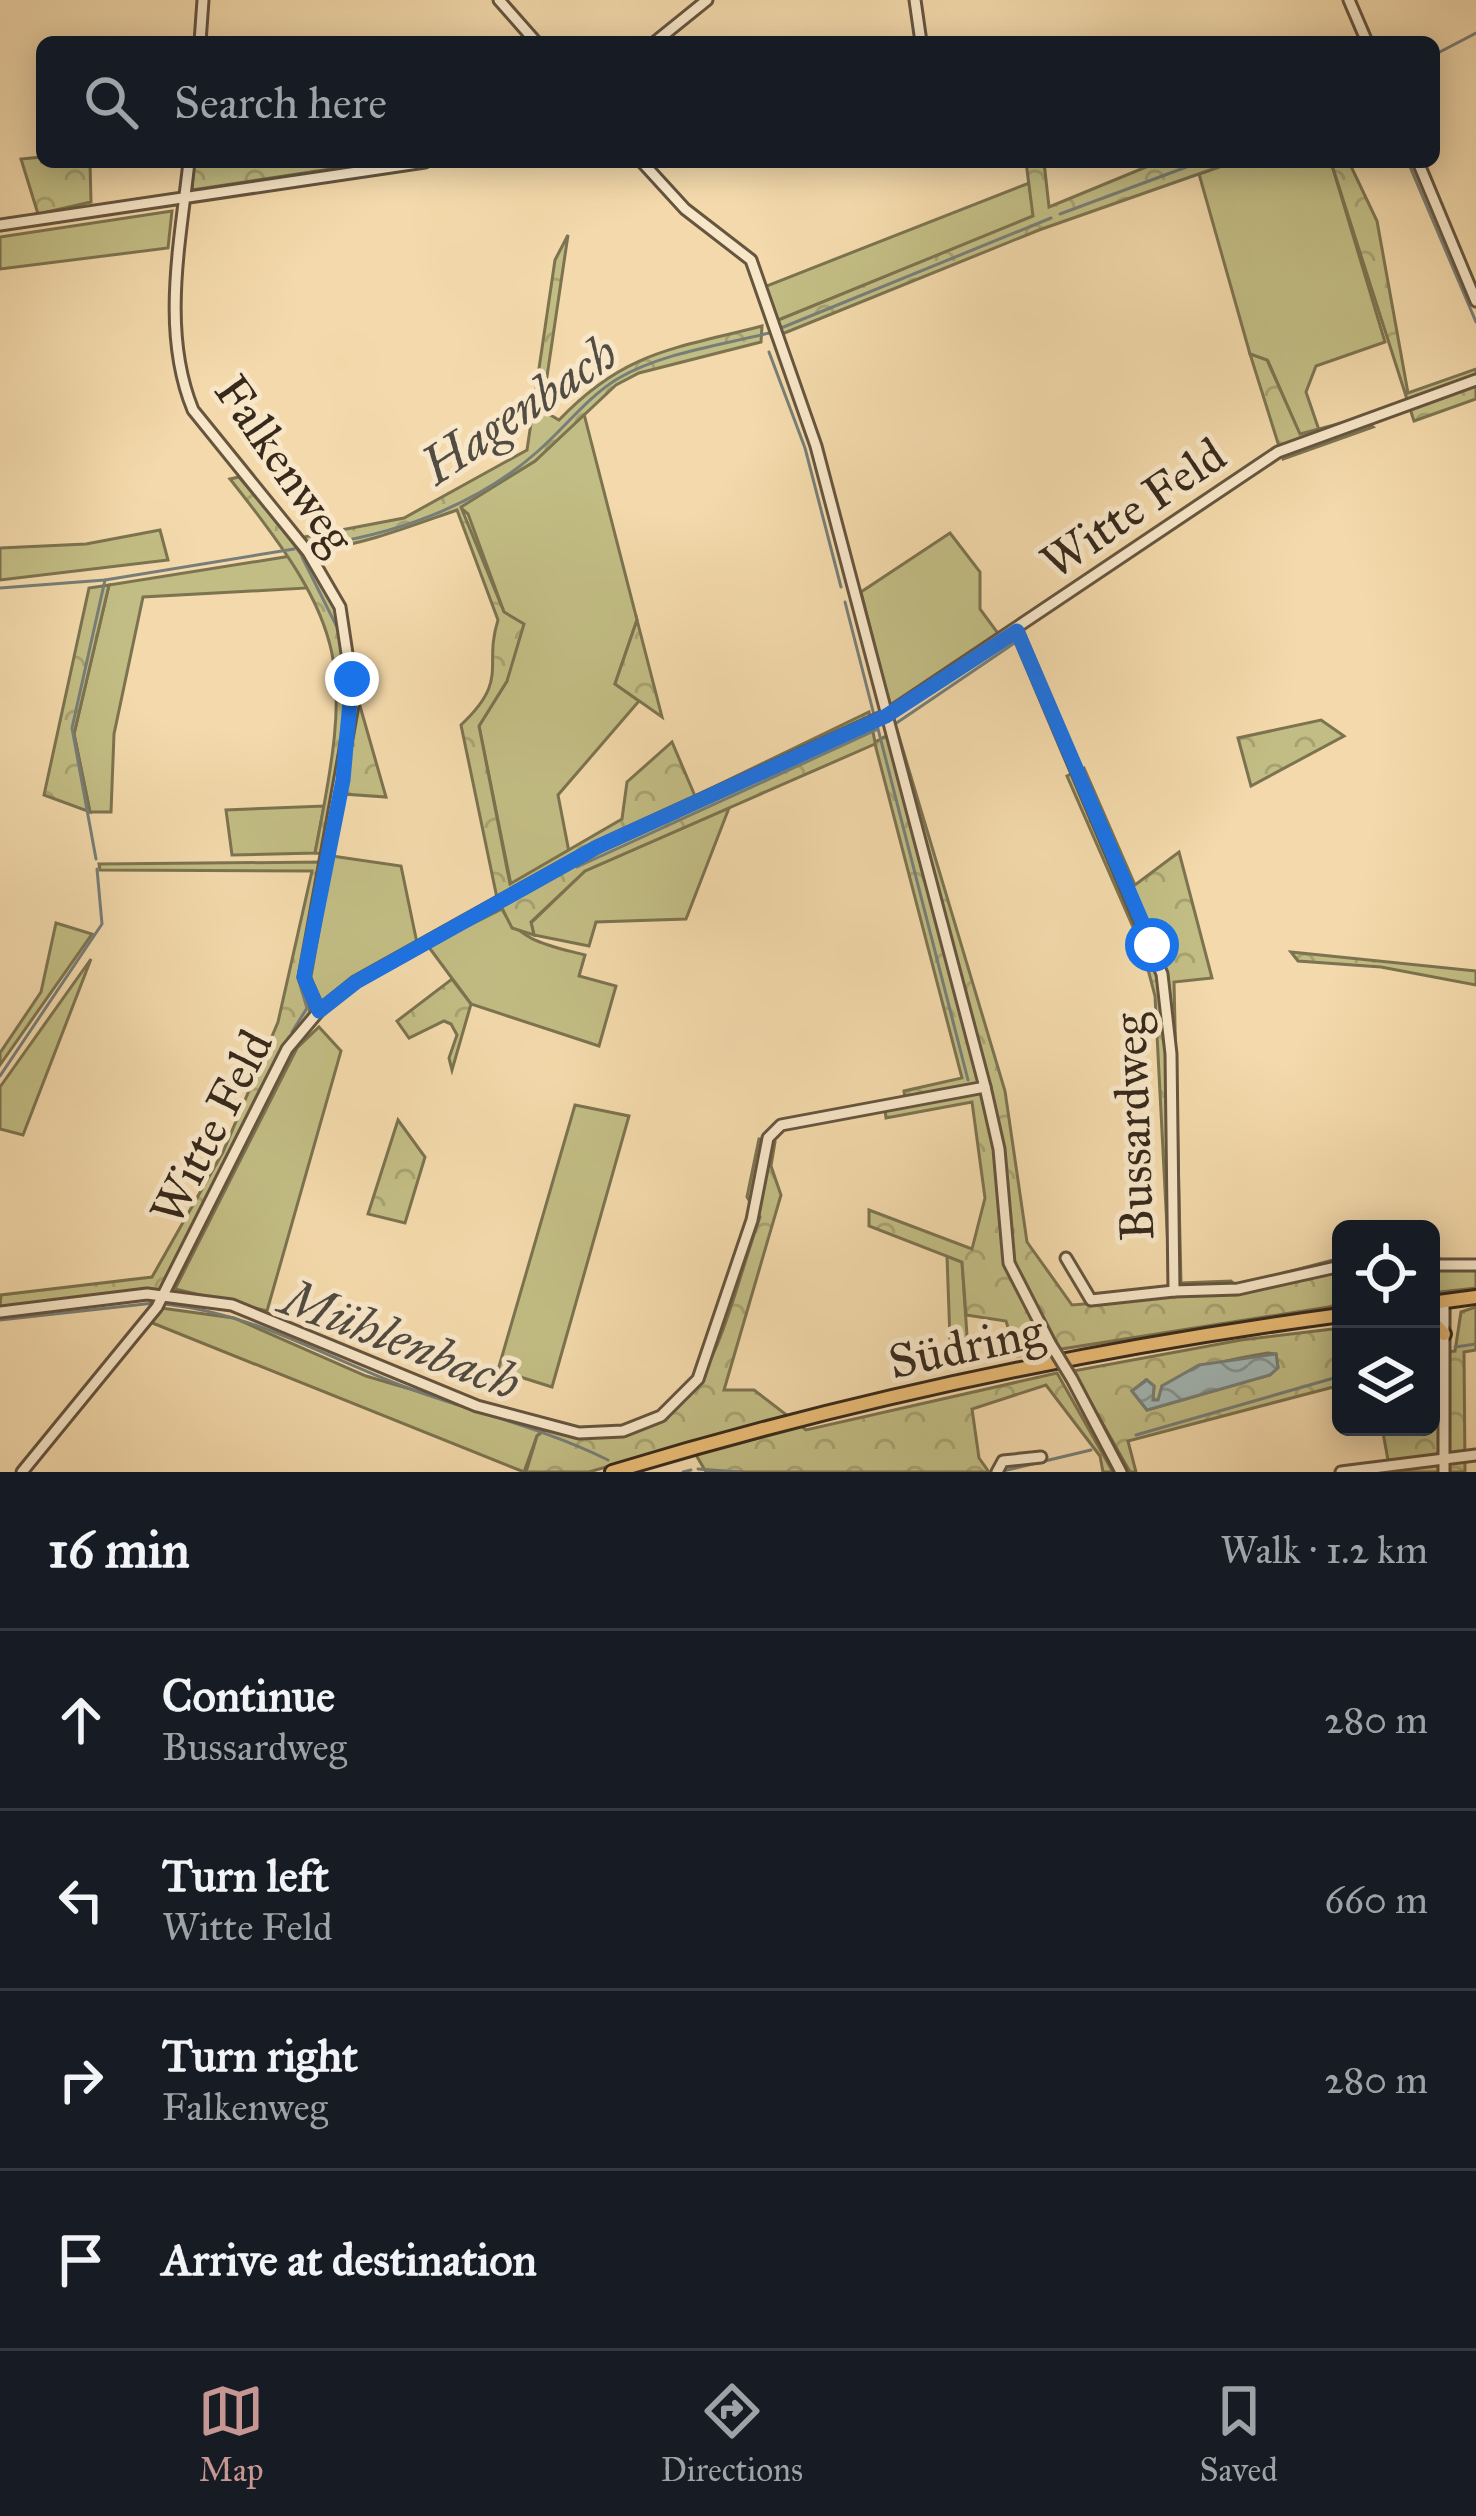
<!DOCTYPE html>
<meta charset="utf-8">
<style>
:root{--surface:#171b24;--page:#20242c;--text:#f1f3f6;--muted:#9ea1a6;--line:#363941;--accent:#c59692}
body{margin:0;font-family:"IM FELL Great Primer",serif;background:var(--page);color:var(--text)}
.controls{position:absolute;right:36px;bottom:36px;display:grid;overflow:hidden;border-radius:18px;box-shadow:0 6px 30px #0003}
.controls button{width:108px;height:108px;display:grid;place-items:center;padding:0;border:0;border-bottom:3px solid var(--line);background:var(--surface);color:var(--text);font:60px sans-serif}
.stop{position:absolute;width:36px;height:36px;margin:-27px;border:9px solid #1a73e8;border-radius:50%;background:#fff}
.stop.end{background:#1a73e8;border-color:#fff;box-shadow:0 3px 12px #0008}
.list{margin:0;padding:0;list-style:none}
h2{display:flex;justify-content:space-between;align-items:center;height:156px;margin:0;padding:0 48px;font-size:51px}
h2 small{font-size:39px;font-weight:400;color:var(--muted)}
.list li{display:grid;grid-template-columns:78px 1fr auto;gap:36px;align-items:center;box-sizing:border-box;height:180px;padding:0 48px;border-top:3px solid var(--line)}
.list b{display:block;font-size:45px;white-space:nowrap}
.list p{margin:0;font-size:39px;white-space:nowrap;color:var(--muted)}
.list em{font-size:39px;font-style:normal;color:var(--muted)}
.icon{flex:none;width:66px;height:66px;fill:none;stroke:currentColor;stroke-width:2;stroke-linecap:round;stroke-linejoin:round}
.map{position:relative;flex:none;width:1476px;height:1472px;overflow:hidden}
.search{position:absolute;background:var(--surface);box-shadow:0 6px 30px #0003;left:36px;right:36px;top:36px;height:132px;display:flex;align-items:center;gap:30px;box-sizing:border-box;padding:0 42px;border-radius:18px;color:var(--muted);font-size:45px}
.sheet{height:876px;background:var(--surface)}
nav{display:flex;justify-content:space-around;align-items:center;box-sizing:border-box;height:168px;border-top:3px solid var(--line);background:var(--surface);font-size:33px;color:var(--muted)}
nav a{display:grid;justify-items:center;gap:6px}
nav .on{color:var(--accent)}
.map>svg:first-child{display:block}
.grass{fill:#c2bd84;stroke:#7c7350;stroke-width:3}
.forest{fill:url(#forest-crowns);stroke:#7c7350;stroke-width:3;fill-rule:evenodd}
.water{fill:url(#water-waves);stroke:#777e78;stroke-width:3}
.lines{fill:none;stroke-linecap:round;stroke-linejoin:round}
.stream{stroke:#777e78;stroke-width:3}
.minor-casing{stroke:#66553f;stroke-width:15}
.major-casing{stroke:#37291b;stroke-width:18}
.minor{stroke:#f7e6c8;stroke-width:9}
.major{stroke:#eabc76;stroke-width:12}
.minor-bridge-casing{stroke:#66553f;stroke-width:15;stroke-linecap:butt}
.minor-bridge{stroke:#f7e6c8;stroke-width:9}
.route{stroke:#1a73e8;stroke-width:15}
.labels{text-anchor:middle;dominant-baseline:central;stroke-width:10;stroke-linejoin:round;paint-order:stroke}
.street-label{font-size:48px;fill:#37291b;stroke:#f7e6c8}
.water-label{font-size:51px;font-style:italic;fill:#524c42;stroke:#f7e6c8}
</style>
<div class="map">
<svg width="1476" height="1472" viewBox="0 0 1476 1472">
<defs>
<pattern id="forest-crowns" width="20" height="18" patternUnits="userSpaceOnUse" patternTransform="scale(3)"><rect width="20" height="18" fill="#c2bd84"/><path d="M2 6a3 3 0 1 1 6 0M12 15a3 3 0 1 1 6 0" fill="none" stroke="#a7a271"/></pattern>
<pattern id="water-waves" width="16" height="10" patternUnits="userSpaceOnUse" patternTransform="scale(3)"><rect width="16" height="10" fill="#a2b7b6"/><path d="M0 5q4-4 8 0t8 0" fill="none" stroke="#859593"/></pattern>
</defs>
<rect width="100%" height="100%" fill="#f3d9ab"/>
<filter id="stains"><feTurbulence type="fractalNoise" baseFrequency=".00167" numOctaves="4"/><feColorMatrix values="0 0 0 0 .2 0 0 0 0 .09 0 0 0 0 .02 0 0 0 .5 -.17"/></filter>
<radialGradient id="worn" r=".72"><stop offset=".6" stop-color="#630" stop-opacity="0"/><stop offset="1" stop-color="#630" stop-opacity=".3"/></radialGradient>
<g class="grass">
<polygon points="1233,162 1331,162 1385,342 1316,366 1306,392 1319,430 1300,435 1268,361 1250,354 1199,174"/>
<polygon points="1029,183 1034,216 776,321 764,287"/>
<polygon points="172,211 168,248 0,269 0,237"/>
<polygon points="584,414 637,620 615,684 639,701 558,795 569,852 511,885 479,726 507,681 504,612 468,514 460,507 535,461"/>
<polygon points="160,530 168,560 0,580 0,548 86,544"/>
<polygon points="950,533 980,572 980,609 1000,636 890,706 861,592"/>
<polygon points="291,556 307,588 143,597 114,734 111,812 90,812 74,734 109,585"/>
<polygon points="324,806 315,853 232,855 226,810"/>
<polygon points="729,808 686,919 596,922 589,946 534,935 531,923 585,871"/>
<polygon points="332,856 401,866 417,943 324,1001 316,997 311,977"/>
<path d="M 502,909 C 519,942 551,946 585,955 L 579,976 L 616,986 L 599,1046 L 471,1004 L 428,946 Z"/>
<polygon points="56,923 92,934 0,1065 0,1053 41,992"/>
<polygon points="91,959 23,1135 0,1129 0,1087"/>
<polygon points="319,1027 341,1051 267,1311 175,1289 297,1048"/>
<polygon points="575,1105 629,1116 552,1387 498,1370"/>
<polygon points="947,1256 962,1262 969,1365 951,1368"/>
<polygon points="161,1308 234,1318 366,1376 546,1429 537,1436 524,1472 150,1322"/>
</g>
<g class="forest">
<polygon points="42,157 42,162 90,162 91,202 38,214 21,159"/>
<polygon points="194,162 377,162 192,190"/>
<polygon points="1026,162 1044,162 1049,207 1158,162 1233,162 1039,230 782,334 776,321 1033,216"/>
<polygon points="1331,162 1349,162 1377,221 1408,393 1476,369 1476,399 1414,421"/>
<path d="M 568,235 L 542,410 L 559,420 C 625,351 674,349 762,326 L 761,342 L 639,373 L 616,385 L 535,461 L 461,507 L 504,612 L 524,624 L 507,681 L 479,726 L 510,884 L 622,819 L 627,782 L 672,742 L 695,796 L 869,712 L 875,742 L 897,730 L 1005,1091 L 1027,1242 L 1072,1305 L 1181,1296 L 1181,1284 L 1170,1286 L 1155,996 L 1143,950 L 1067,776 L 1084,768 L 1135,885 L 1179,852 L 1212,978 L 1174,982 L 1181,1283 L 1231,1281 L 1242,1292 L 1284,1281 L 1284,1273 L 1341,1258 L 1341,1305 L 1017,1356 L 1006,1321 L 966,1315 L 962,1262 L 869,1226 L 869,1210 L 972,1249 L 985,1198 L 972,1102 L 886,1118 L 885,1110 L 906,1107 L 904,1091 L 962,1078 L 875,744 L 585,871 L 531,922 L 534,935 L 512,928 L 497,898 L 461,725 C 510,679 483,667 498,620 L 457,510 C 408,527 366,544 313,551 L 304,537 L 404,518 L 527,450 L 555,260 Z"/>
<polygon points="1250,354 1267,360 1300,434 1361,418 1373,427 1283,459"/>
<path d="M 239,477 C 273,518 309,558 333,606 C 369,680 338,777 325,854 L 315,853 C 352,665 351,631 230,479 Z"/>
<polygon points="109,585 74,734 90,812 44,795 89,588"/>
<polygon points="637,620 662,717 615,684"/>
<polygon points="358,699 386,797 344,794"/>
<polygon points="1321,720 1344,736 1251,786 1238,738"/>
<polygon points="325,862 302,977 310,1012 160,1290 0,1308 1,1295 152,1277 223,1152 278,1022 312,871 100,870 99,864"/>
<polygon points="1291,952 1476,971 1476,985 1381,967 1298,961"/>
<polygon points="452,979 471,1004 452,1070 449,1058 457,1035 451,1024 444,1021 409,1038 397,1021"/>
<polygon points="398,1120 425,1157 405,1223 368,1214"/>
<path d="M 759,1139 L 775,1142 L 771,1166 L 781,1195 L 724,1390 L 754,1390 L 806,1430 L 1057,1373 L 1113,1472 L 1103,1472 L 1100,1456 L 1046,1385 L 972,1409 L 979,1458 L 989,1472 L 706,1472 L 689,1443 L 589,1472 L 526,1472 L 537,1436 L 546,1429 C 711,1458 716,1341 760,1217 L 747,1197 Z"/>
<polygon points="1431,1257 1476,1267 1476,1288 1431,1293"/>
<polygon points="1476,1307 1476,1350 1464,1352 1465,1472 1373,1472 1388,1460 1382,1427 1431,1427 1431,1348 1432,1353 1455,1351 1461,1312"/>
<path d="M 1341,1328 L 1341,1385 L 1128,1441 L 1136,1472 L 1130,1472 L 1073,1371 L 1241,1340 ZM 1268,1353 L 1276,1354 L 1278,1367 L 1270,1375 L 1147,1410 L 1132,1391 L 1146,1380 L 1154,1386 L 1153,1400 L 1159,1400 L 1162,1386 C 1195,1367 1230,1359 1268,1353 Z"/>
</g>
<polygon class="water" points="1276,1354 1278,1368 1270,1375 1147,1410 1132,1391 1147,1380 1154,1386 1153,1400 1158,1400 1162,1386 1199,1365"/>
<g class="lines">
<g class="stream">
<polyline points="1434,55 1476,33"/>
<polyline points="1408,162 1476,322"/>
<polyline points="1060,214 1200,162"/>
<polyline points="781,328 1051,218"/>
<polyline points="769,352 805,448 841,587"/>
<path d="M 310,546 C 391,536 475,507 537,452 C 565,428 588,396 619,378 C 662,353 721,345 769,333"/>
<polyline points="302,557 339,631"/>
<polyline points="0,588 105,580 294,549"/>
<polyline points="845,602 874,715"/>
<polyline points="895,724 1016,642"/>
<polyline points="877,725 968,1080"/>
<polyline points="332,798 346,699 342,653"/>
<polyline points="96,859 72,728 105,580"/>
<polyline points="577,867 876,730"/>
<polyline points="292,1032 307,1008 298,978 313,904"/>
<polyline points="0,1076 102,924 97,869"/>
<polyline points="253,1107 289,1037"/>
<polyline points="168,1275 181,1250"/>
<path d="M 165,1304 C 254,1314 317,1353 400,1385 C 468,1411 542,1427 608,1460"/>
<polyline points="0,1320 154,1303"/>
<polyline points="1455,1347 1476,1344"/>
<polyline points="1431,1352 1434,1351"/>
<polyline points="1136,1435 1341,1376"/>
<polyline points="698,1469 740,1472"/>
<polyline points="1003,1471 1091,1450"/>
<polyline points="683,1472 691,1470"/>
</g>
<defs>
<g id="minor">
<polyline points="499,0 536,42"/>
<polyline points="915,0 921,42"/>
<polyline points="1349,0 1367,42"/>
<polyline points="200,42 203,0"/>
<polyline points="655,42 707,0"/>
<path d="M 189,162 C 180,244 161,332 193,410 L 308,552 L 340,607 L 354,700 L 304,977 L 319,1011"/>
<polyline points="642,162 685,209 751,260 816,446 985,1087 999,1149 1009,1263 1050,1343"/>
<polyline points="1418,162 1476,301"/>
<polyline points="0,225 425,162"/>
<polyline points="1017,631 1162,974 1171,1054 1174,1291 1238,1289 1341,1266"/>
<polyline points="1066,1258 1091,1300 1174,1291"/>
<polyline points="1431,1265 1476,1265"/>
<polyline points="0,1312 147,1294 232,1305 477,1406 579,1433 623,1431 661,1416 698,1379 752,1220 768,1138 781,1125 985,1087"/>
<polyline points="1072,1379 1121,1472"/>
<polyline points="22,1472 157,1307 287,1049 319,1011 355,982 597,847 886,715 1278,452 1476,380"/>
<polyline points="997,1472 1003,1461 1041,1457"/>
<polyline points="1341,1472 1476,1455"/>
<polyline points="1444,1472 1444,1301"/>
</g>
<g id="major">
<polyline points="1431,1303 1476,1297"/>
<polyline points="1431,1320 1444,1334"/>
<path d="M 612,1472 C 849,1400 1095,1348 1341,1315"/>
</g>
</defs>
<use href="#minor" class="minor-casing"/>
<use href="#major" class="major-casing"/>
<use href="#minor" class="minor"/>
<use href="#major" class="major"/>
<defs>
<polyline id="minor-bridge" points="1050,1343 1072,1379"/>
</defs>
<use href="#minor-bridge" class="minor-bridge-casing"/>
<use href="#minor-bridge" class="minor-bridge"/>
</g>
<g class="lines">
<polyline class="route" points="352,679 343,780 304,977 319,1011 356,982 597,847 886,716 1017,631 1152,945"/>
</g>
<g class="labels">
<g class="street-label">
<text transform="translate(285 464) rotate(55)">Falkenweg</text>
<text transform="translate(1133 508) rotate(-34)">Witte Feld</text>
<text transform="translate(211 1127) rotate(-63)">Witte Feld</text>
<text transform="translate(1133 1127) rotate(-92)">Bussardweg</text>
<text transform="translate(966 1346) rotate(-12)">Südring</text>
</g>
<g class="water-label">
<text transform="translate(519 410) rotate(-34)">Hagenbach</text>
<text transform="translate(401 1340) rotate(21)">Mühlenbach</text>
</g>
</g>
<rect width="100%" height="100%" filter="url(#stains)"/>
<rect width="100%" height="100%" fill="url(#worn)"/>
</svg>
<div class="controls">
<button><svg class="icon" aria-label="locate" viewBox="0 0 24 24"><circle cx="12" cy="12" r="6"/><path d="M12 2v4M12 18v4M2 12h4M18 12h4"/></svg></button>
<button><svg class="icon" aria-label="layers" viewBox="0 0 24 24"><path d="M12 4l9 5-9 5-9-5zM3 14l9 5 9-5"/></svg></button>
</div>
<div class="stop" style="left:1152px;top:945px"></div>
<div class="stop end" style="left:352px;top:679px"></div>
<div class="search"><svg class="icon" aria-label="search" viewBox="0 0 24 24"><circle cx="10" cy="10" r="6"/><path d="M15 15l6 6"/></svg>Search here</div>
</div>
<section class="sheet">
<h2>16 min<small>Walk · 1.2 km</small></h2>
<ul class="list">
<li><svg class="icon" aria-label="ahead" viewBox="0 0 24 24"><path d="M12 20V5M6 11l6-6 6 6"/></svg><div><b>Continue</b><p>Bussardweg</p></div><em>280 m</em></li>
<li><svg class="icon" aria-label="left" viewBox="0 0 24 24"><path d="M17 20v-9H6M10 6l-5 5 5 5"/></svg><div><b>Turn left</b><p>Witte Feld</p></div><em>660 m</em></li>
<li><svg class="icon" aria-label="right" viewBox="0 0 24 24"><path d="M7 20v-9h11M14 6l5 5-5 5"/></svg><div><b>Turn right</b><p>Falkenweg</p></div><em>280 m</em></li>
<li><svg class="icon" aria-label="arrive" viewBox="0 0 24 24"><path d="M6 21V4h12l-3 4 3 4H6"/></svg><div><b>Arrive at destination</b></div></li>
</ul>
</section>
<nav>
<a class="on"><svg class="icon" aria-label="map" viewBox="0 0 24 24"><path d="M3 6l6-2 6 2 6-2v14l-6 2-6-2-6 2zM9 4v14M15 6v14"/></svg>Map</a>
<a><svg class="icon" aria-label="directions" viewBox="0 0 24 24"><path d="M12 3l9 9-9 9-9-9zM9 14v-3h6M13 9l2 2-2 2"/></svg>Directions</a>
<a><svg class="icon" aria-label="saved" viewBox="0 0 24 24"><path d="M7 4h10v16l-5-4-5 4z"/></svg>Saved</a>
</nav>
